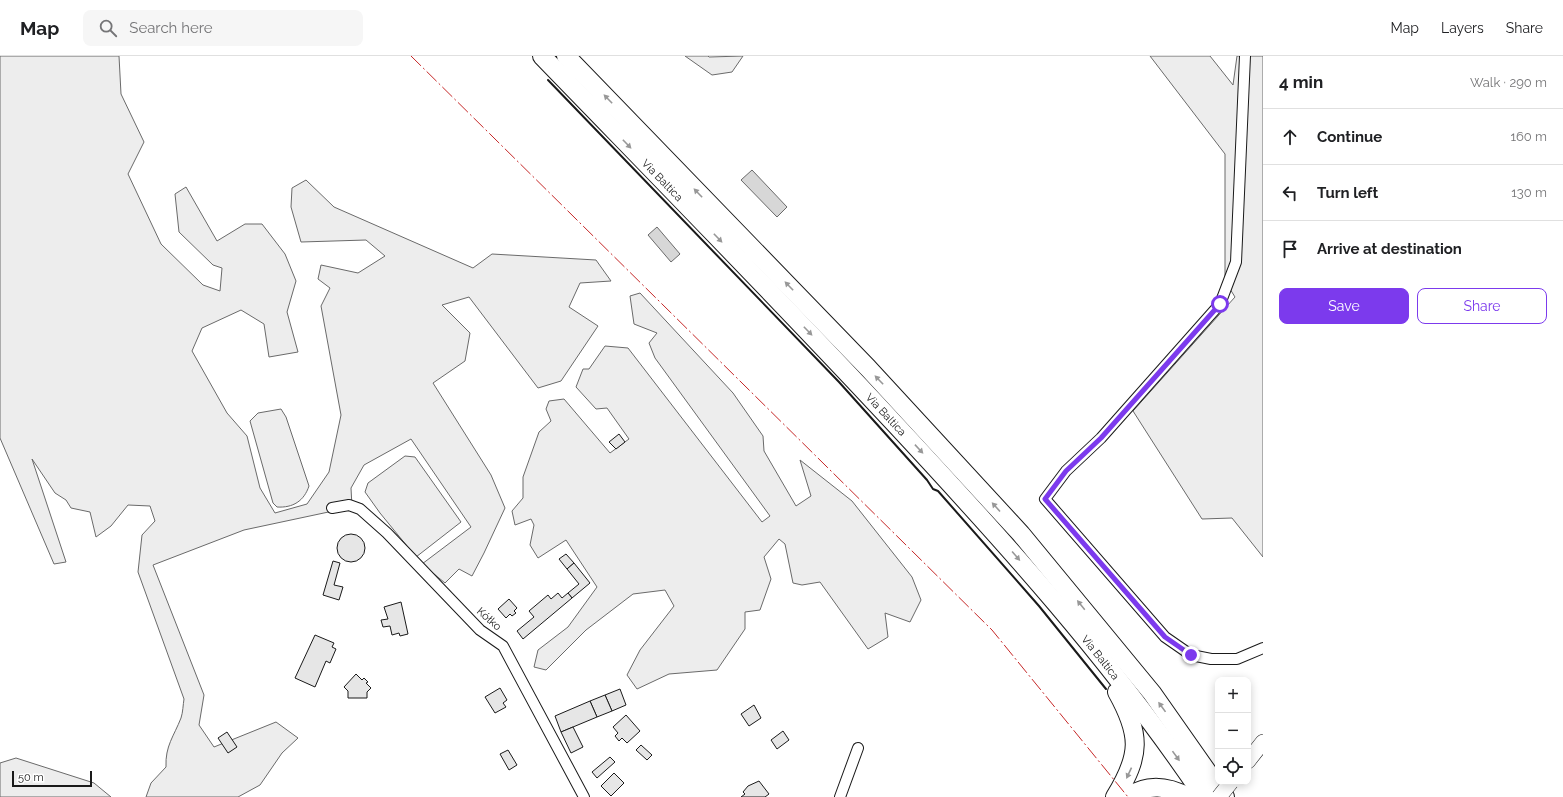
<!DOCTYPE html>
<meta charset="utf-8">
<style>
:root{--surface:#fff;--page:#f6f6f6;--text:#202124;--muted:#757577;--line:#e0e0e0;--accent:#7c3aed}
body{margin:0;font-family:Raleway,sans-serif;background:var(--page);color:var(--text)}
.controls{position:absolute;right:12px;bottom:12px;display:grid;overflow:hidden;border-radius:8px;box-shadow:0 2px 10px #0003}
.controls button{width:36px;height:36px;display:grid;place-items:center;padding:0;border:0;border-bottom:1px solid var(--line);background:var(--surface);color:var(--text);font:20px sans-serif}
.scale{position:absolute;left:12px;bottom:10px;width:80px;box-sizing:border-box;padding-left:4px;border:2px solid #1a1a1a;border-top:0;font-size:11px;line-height:14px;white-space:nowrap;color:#1a1a1a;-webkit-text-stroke:3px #fff;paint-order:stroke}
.stop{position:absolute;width:12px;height:12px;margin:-9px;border:3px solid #7c3aed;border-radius:50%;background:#fff}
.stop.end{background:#7c3aed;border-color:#fff;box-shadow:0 1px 4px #0008}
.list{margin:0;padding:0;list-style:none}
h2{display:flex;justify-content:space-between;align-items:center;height:52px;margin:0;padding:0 16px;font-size:17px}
h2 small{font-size:13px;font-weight:400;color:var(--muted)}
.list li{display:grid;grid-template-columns:26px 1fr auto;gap:12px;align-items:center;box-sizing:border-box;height:56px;padding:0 16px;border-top:1px solid var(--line)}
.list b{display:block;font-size:15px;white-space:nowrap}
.list em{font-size:13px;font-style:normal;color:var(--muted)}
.actions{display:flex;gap:8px;padding:12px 16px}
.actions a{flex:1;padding:9px 0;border:1px solid var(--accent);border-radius:8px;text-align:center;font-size:14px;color:var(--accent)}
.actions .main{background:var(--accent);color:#fff}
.icon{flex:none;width:22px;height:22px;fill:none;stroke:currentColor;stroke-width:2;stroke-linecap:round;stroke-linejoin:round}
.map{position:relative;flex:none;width:1263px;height:741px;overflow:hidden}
header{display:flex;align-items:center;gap:24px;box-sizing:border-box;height:56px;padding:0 20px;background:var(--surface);border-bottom:1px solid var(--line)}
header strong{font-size:19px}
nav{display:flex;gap:22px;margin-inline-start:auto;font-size:14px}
.search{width:280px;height:36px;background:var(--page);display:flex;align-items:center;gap:10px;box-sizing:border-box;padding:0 14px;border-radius:8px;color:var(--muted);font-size:15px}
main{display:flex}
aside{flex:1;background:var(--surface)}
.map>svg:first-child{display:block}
.green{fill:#ededed;stroke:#6a6a6a}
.water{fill:#d7d7d7;stroke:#6a6a6a}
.building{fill:#e6e6e6;stroke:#1a1a1a}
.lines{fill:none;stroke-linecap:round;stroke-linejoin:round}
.minor-casing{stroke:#1a1a1a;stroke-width:12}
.primary-casing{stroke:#1a1a1a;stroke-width:16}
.motorway-casing{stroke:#1a1a1a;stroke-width:20}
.minor{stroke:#fff;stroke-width:10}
.primary{stroke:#fff;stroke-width:15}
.motorway{stroke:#fff;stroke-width:18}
.primary-bridge-casing{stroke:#1a1a1a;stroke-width:16;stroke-linecap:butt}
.primary-bridge{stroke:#fff;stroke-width:15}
.wall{stroke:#1a1a1a;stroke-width:2}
.power{stroke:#c62828;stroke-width:1;stroke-dasharray:14 3 2 3;stroke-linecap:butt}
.oneway{fill:#989898}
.route{stroke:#7c3aed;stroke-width:5}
.labels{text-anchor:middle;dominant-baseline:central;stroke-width:3;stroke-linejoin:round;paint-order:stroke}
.street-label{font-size:11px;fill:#1a1a1a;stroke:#fff}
</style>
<header>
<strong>Map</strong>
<div class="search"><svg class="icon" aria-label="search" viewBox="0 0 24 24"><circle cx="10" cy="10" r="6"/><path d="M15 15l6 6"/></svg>Search here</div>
<nav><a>Map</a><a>Layers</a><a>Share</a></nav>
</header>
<main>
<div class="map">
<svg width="1263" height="741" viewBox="0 0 1263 741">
<rect width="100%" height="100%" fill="#fff"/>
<g class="green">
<path d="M 0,0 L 119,0 L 121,38 L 144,86 L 128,118 L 161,188 L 203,229 L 220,235 L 222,212 L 213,209 L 179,176 L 175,138 L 186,131 L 217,185 L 245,168 L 262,168 L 285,198 L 296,225 L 287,256 L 298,296 L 269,301 L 264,268 L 241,254 L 202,272 L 192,295 L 227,357 L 247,380 L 260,432 L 275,457 L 307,448 L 329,416 L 341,359 L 321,250 L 330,232 L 318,223 L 321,209 L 358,217 L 385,200 L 366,184 L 301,186 L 291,151 L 292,132 L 306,124 L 334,151 L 473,212 L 492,198 L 596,204 L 611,225 L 580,227 L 569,251 L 598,270 L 561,325 L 538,332 L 469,241 L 442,249 L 470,277 L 465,305 L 433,327 L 491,419 L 505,452 L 484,497 L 472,520 L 459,513 L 445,527 L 422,508 L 471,471 L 411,383 L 364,409 L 351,432 L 352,451 L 244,474 L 153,509 L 204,639 L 199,669 L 214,691 L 276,666 L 298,682 L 282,697 L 260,729 L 238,741 L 146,741 L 151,727 L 166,711 C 165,690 174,680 181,662 C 183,656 183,649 184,643 L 138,516 L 142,479 L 155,465 L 150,450 L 128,449 L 111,470 L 96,481 L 90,456 L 71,452 L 66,444 L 55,437 L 32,403 L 66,506 L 54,508 L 0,382 Z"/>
<polygon points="685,0 708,0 709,1 743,0 732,16 712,19"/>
<polygon points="1150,0 1210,0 1233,29 1237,0 1263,0 1263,501 1232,462 1202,463 1133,355 1235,241 1225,225 1225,98"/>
<polygon points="640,237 733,337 763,380 764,395 796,450 811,440 800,404 852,445 912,521 921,544 910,566 885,557 888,581 868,593 820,526 802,529 793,527 785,488 779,483 764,501 771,523 760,554 745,556 745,573 717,614 669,618 637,633 627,619 640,594 674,550 665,534 633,538 586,574 546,614 534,611 538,594 568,571 597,531 566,484 538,502 530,489 534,469 531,463 515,469 512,455 523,442 523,421 539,376 551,365 546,353 549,345 564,343 610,397 629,383 607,352 596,353 576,331 583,313 589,313 605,290 628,292 762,466 770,460 655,302 649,287 657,277 634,268 630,240"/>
<path d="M 281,353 L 286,361 L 309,430 C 304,445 293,452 277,451 L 273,447 L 250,365 L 258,357 Z"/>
<polygon points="405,400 415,401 461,466 416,501 380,457 365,436 368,427"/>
<polygon points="16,702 94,727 111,741 0,741 0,707"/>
</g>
<g class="water">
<polygon points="752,114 787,151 777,161 741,124"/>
<polygon points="657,171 680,198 671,206 648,179"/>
</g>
<g class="building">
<polygon points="619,378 625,386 616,393 609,386"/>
<circle cx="351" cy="492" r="14"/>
<polygon points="566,498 574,507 567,513 559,503"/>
<polygon points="333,505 340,507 334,529 343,531 339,544 323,539"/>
<polygon points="574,507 590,527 572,542 568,537 579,528 567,513"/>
<polygon points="558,537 562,542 568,537 572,542 523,583 517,575 534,561 529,555 548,539 551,543"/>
<polygon points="509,543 517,552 514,555 516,557 512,560 510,558 506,562 498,553"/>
<polygon points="401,546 408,578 400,580 399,577 392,579 390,570 383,571 381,564 388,563 384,551"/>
<polygon points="315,579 334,587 332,591 336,593 330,607 326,605 315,631 295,622"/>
<polygon points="356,618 362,624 364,622 368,626 366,627 371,632 367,636 367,642 348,642 348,635 344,631"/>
<polygon points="500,632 507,644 503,647 506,651 495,657 485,641"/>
<polygon points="620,633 626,649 612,655 605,639"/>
<polygon points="605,639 612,655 597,661 590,645"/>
<polygon points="590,645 597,661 561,676 555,660"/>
<polygon points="754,649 761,662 749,670 741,658"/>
<polygon points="626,659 640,675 627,687 622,682 619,685 615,680 618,677 613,671"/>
<polygon points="573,671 583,691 571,697 561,676"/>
<polygon points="783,675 789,684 777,693 771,684"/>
<polygon points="227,676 237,691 228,697 218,682"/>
<polygon points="641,689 652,699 647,704 636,694"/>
<polygon points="508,694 517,709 509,714 500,698"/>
<polygon points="610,701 615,706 597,722 592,716"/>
<polygon points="614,717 624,727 611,740 601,730"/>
<polygon points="759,725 769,738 765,741 741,741 745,738 743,736 748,730"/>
</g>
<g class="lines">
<defs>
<g id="minor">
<polyline points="1245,0 1236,206 1220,248 1101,382 1066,415 1045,443 1165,581 1191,599 1211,603 1237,603 1263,592"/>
<polyline points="332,452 349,449 360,453 387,477 480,574 503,590 584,741"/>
<polyline points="840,741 858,692"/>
</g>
<polyline id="primary" points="1248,705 1263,686"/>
<g id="motorway">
<path id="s1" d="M 542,0 C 660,122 779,243 895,368 C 1005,486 1114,607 1204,741"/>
<polyline points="566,0 868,312 1021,478 1152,637 1225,741"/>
<path d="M 1115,741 C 1141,699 1141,679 1117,636"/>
<path d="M 1127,741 C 1148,727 1168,730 1188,741"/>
</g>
</defs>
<use href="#minor" class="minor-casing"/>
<use href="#primary" class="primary-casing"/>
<use href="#motorway" class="motorway-casing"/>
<use href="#minor" class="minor"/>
<use href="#primary" class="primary"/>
<use href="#motorway" class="motorway"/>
<defs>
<polyline id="primary-bridge" points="1219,741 1231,726"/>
</defs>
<use href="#primary-bridge" class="primary-bridge-casing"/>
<use href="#primary-bridge" class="primary-bridge"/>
<polyline class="wall" points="548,24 839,326 927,424 933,433 938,435 1039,550 1106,633"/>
<polyline class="power" points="411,0 992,574 1128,741"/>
</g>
<defs><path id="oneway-solid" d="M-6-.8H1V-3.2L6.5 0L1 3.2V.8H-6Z"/></defs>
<g class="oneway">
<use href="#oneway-solid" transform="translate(608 43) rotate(-134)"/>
<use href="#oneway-solid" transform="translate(627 88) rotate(46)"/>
<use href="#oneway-solid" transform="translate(698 137) rotate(-134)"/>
<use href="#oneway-solid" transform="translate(718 182) rotate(46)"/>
<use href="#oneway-solid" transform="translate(789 230) rotate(-134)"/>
<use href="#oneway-solid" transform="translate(808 275) rotate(46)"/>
<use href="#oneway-solid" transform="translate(879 324) rotate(-134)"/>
<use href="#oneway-solid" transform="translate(919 393) rotate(47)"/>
<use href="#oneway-solid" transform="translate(996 451) rotate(-132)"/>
<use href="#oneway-solid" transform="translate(1016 500) rotate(49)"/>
<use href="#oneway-solid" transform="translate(1081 549) rotate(-129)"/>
<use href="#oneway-solid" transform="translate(1162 651) rotate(-126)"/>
<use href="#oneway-solid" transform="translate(1176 700) rotate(54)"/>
<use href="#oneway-solid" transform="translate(1129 717) rotate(115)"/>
</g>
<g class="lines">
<polyline class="route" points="1191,599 1165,581 1045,443 1066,415 1101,382 1220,248"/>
</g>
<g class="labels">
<g class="street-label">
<text stroke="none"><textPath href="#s1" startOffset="173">Via Baltica</textPath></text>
<text stroke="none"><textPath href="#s1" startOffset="497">Via Baltica</textPath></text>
<text transform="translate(489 563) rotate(41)">Kółko</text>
<text stroke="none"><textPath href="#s1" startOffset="821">Via Baltica</textPath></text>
</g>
</g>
</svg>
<div class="controls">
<button>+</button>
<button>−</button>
<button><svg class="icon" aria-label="locate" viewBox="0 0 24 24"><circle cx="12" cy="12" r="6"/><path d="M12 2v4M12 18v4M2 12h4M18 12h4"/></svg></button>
</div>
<div class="scale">50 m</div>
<div class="stop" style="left:1220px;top:248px"></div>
<div class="stop end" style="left:1191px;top:599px"></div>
</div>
<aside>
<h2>4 min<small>Walk · 290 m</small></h2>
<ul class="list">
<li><svg class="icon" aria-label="ahead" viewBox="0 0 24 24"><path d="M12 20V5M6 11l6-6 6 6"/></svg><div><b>Continue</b></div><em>160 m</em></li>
<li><svg class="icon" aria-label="left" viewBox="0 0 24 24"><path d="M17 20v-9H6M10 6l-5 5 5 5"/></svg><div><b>Turn left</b></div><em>130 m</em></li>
<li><svg class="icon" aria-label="arrive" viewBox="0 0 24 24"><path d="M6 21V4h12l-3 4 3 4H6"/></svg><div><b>Arrive at destination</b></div></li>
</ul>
<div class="actions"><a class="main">Save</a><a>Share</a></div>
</aside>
</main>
